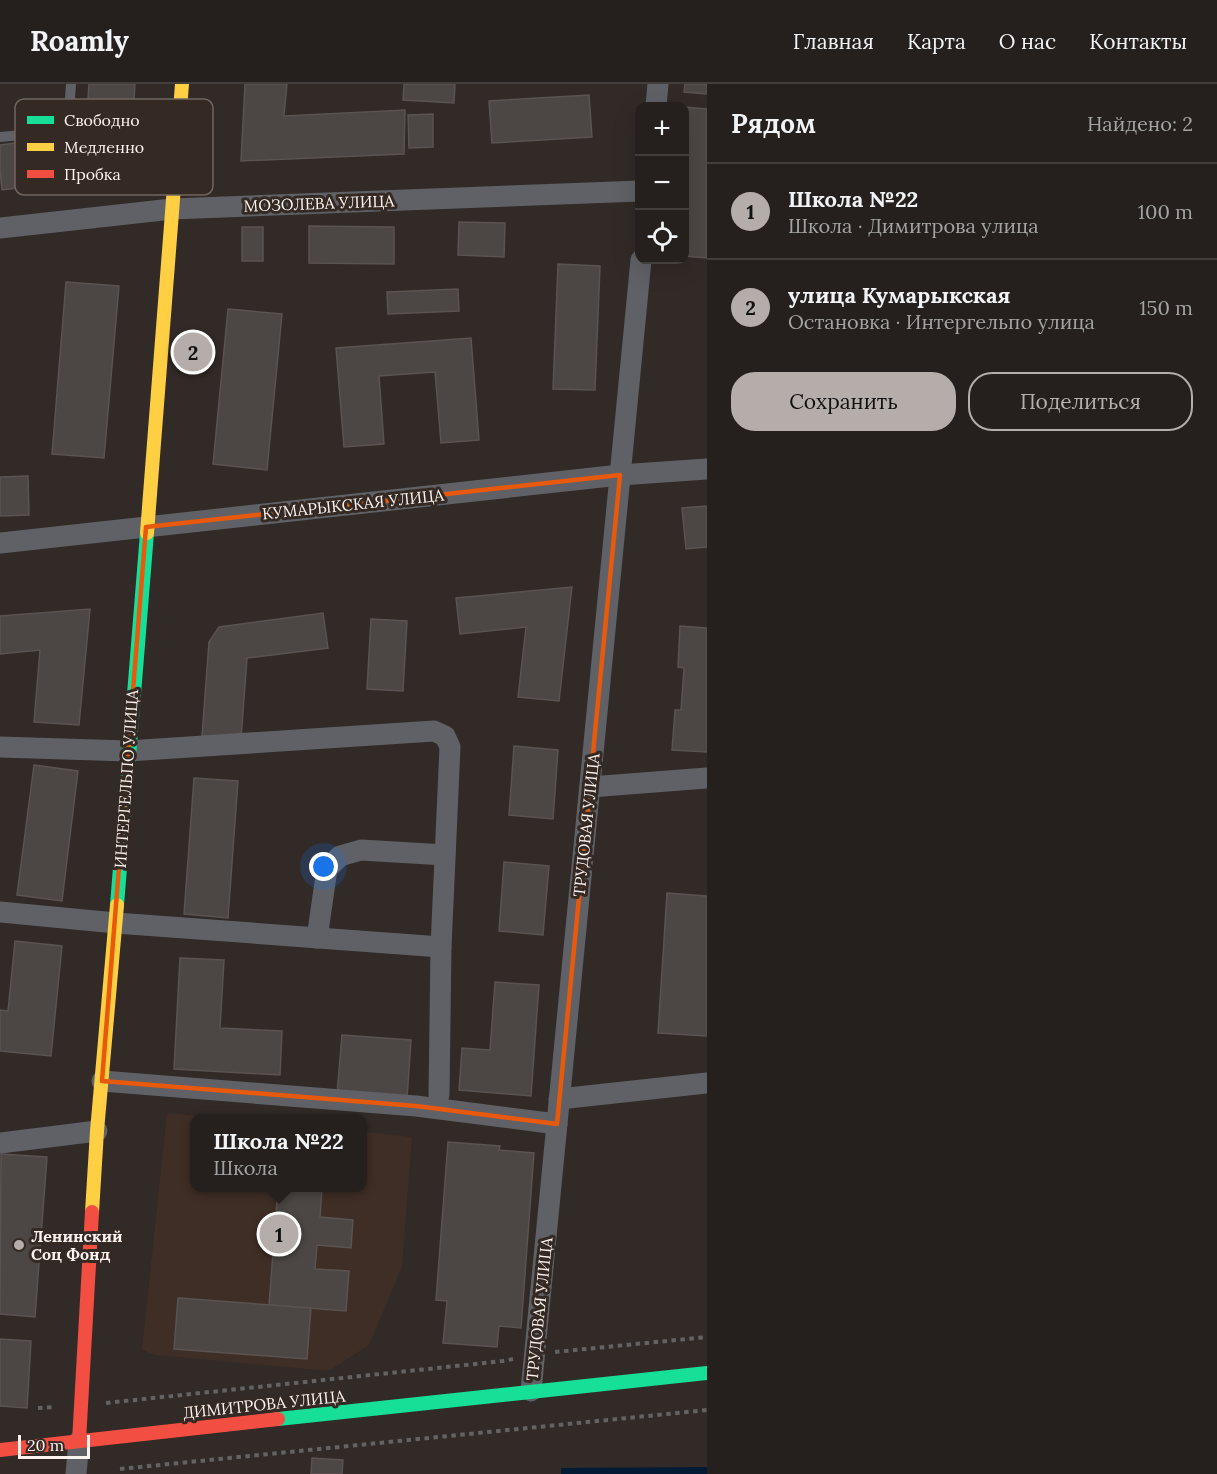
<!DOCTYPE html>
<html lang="ru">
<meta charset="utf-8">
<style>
:root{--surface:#25201d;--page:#2d2826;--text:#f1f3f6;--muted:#a3a3a4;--line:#423e3b;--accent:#b4ada9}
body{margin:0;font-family:Lora,serif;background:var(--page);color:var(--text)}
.controls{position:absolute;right:18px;top:18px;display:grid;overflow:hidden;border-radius:12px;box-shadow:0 6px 24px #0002}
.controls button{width:54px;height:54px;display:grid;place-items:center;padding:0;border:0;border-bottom:2px solid var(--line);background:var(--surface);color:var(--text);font:30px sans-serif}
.scale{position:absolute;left:18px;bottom:15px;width:72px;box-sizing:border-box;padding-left:6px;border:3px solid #fbf3ef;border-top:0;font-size:16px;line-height:21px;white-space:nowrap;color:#fbf3ef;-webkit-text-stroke:4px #352923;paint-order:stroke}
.you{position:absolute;left:324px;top:783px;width:21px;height:21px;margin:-15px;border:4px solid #fff;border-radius:50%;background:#1a73e8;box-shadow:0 0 0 9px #1a73e833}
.badge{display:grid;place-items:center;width:39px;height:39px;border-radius:50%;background:var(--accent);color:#111;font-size:20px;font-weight:700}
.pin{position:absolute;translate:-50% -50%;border:3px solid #fff;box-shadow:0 2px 6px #0006}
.popup{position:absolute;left:190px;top:1030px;width:177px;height:78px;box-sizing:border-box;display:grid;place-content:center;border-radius:12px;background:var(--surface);filter:drop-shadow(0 2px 4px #0005);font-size:20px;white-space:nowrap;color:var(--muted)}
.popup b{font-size:22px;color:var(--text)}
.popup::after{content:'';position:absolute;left:50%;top:100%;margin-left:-12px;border:12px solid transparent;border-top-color:var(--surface)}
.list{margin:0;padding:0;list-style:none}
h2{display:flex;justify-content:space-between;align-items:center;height:78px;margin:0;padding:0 24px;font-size:26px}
h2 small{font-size:20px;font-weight:400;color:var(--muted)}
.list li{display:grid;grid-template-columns:39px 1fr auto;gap:18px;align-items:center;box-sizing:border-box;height:96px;padding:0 24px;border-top:2px solid var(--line)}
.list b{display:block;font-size:22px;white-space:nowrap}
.list p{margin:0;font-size:20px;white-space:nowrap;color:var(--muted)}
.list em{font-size:20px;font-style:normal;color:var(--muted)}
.actions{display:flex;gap:12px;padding:18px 24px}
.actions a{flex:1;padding:14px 0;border:2px solid var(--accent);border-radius:24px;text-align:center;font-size:21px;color:var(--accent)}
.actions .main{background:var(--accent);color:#111}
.icon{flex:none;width:33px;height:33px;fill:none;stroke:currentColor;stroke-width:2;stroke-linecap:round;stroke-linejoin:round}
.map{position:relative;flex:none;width:707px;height:1390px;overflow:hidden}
header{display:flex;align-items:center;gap:36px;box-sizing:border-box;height:84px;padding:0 30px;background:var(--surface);border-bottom:2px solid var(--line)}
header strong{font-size:28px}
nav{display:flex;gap:33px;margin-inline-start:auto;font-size:21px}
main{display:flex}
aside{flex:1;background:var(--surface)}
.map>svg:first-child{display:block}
.built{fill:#3f2e26}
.water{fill:#041b35}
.building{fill:#4c4744;stroke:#5a5351;stroke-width:1.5}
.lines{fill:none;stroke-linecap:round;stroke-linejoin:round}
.path{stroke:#636364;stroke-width:4;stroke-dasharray:4.5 4.5;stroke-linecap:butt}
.lane{stroke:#5f6166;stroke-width:10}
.street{stroke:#5f6166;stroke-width:21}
.fast{stroke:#16e098;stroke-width:14}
.slow{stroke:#ffcf43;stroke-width:14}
.jam{stroke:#f24e42;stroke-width:14}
.marked{fill:none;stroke:#e8590c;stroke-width:4.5;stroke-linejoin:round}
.poi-dot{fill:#b4ada9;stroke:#352923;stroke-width:2}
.labels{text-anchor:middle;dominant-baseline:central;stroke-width:6;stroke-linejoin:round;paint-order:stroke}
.street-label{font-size:16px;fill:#fbf3ef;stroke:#352923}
.poi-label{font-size:16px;font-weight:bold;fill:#fbf3ef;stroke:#352923;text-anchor:start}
.key{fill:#352923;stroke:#706660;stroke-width:1.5}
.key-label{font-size:16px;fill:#fbf3ef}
</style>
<header>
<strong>Roamly</strong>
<nav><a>Главная</a><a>Карта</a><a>О нас</a><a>Контакты</a></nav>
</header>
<main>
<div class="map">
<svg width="707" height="1390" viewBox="0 0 707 1390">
<rect width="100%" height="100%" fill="#312a27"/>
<polygon class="built" points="167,1029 225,1034 195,1034 195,1104 363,1104 363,1048 412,1053 402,1183 369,1261 329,1287 156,1271 142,1266"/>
<polygon class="water" points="707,1383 707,1390 561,1390 561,1384"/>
<g class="building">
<polygon points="89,0 135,0 131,59 92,95 2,106 0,87 0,61 76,51 86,42"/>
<polygon points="245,0 287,0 284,32 405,26 404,70 241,77"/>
<polygon points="404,0 455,0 454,19 403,16"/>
<polygon points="685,0 707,0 707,10 684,8"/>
<polygon points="589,11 592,53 492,59 489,17"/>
<polygon points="684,23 707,25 707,174 684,172"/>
<polygon points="433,30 433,63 409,64 408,31"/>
<polygon points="459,138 505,139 504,173 458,171"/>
<polygon points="309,142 394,143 394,180 309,179"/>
<rect x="242" y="143" width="21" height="34"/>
<polygon points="558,180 600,182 595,306 553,305"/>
<polygon points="66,198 119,202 104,374 52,370"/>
<polygon points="458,205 459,227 388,230 387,208"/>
<polygon points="228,225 282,230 267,386 213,380"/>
<polygon points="471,254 479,356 441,359 435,288 379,292 384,360 344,363 336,264"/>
<polygon points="28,392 29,431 0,432 0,393"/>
<polygon points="707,422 707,463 686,465 682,424"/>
<polygon points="572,503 559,617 518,613 526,543 460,550 456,514"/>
<polygon points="90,525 79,641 34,638 40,566 0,570 0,532"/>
<polygon points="323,529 328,564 247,574 241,655 202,652 209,558 219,543"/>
<polygon points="371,535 407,537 403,607 367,605"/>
<polygon points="680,542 707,544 707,668 672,666 675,626 681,626 684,584 678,583"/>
<polygon points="514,662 558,666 553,735 509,731"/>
<polygon points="34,681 78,687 62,817 17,811"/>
<polygon points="194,694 238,697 228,834 184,830"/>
<polygon points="504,778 549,782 543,851 499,847"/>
<polygon points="667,809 707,812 707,952 658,949"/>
<polygon points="15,857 62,862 51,972 0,967 0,926 8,927"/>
<polygon points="180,874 224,876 220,944 282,947 280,991 174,985"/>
<polygon points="495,898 539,901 531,1012 459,1006 462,964 490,966"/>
<polygon points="342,951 411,956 407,1015 337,1010"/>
<polygon points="448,1058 500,1062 499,1066 534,1069 521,1244 499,1242 497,1263 443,1259 447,1217 436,1216"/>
<polygon points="1,1070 47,1073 35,1233 0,1230"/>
<polygon points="278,1104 322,1104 320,1133 353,1136 351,1164 317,1161 315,1185 349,1187 346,1227 269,1221"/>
<polygon points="178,1214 311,1224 307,1275 174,1265"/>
<polygon points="0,1255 31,1257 27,1324 0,1322"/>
<polygon points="312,1374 343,1376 342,1390 311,1390"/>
</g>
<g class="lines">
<g class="path">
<polyline points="555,1268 707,1253"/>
<polyline points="106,1319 503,1277 513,1275"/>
<polyline points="38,1324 56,1323"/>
<polyline points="120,1385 707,1326"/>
</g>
<polyline class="lane" points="0,53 33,50 61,43 69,30 71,0"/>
<g class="street">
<polyline points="656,22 658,0"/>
<polyline points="0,144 172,125 640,107"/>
<polyline points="0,459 620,391 707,385"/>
<polyline points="0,663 128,667 434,647 445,652 450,663 441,863 439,1011"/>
<polyline points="590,703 707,694"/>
<polyline points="0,828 116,839 441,863"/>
<polyline points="317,854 327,785 340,772 361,766 445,771"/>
<polyline points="102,997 416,1022 557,1040"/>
<polyline points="559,1015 707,999"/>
<polyline points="0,1059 97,1047"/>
<polyline points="531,1307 641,176"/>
<polyline points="76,1390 79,1357"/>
</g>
<g class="fast">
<polyline points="117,821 147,449"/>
<polyline points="278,1335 707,1289"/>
</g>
<g class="slow">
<polyline points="147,449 182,0"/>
<polyline points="92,1128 97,1047 117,821"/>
</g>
<g class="jam">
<polyline points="79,1357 92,1128"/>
<polyline points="0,1366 278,1335"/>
</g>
</g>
<path class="marked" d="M 620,391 L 557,1040 L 416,1022 L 102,997 L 146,443 Z"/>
<circle class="poi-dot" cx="19" cy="1161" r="6"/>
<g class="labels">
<g class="street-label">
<text transform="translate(319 119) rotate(-2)">МОЗОЛЕВА УЛИЦА</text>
<text transform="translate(353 420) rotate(-6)">КУМАРЫКСКАЯ УЛИЦА</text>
<text transform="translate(126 695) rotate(-86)">ИНТЕРГЕЛЬПО УЛИЦА</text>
<text transform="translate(586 741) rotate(-84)">ТРУДОВАЯ УЛИЦА</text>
<text transform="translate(539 1225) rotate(-84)">ТРУДОВАЯ УЛИЦА</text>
<text transform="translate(264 1320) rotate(-6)">ДИМИТРОВА УЛИЦА</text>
</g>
<g class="poi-label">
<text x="31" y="1152">Ленинский<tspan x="31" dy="18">Соц Фонд</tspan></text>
</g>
</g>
<rect x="15" y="15" width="198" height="96" rx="9" class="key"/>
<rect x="27" y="32" width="27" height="8" fill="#16e098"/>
<rect x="27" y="59" width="27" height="8" fill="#ffcf43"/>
<rect x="27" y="86" width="27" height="8" fill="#f24e42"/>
<g class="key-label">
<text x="64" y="42">Свободно</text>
<text x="64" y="69">Медленно</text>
<text x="64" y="96">Пробка</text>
</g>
</svg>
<div class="controls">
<button>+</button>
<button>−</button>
<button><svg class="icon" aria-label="locate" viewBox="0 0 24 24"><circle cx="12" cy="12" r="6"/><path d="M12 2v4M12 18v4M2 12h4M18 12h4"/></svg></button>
</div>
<div class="scale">20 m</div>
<div class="you"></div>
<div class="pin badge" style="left:279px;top:1150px">1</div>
<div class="popup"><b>Школа №22</b>Школа</div>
<div class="pin badge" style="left:193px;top:268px">2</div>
</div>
<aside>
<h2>Рядом<small>Найдено: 2</small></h2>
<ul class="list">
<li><span class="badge">1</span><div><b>Школа №22</b><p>Школа · Димитрова улица</p></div><em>100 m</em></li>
<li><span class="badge">2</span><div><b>улица Кумарыкская</b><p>Остановка · Интергельпо улица</p></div><em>150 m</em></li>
</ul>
<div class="actions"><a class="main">Сохранить</a><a>Поделиться</a></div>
</aside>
</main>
